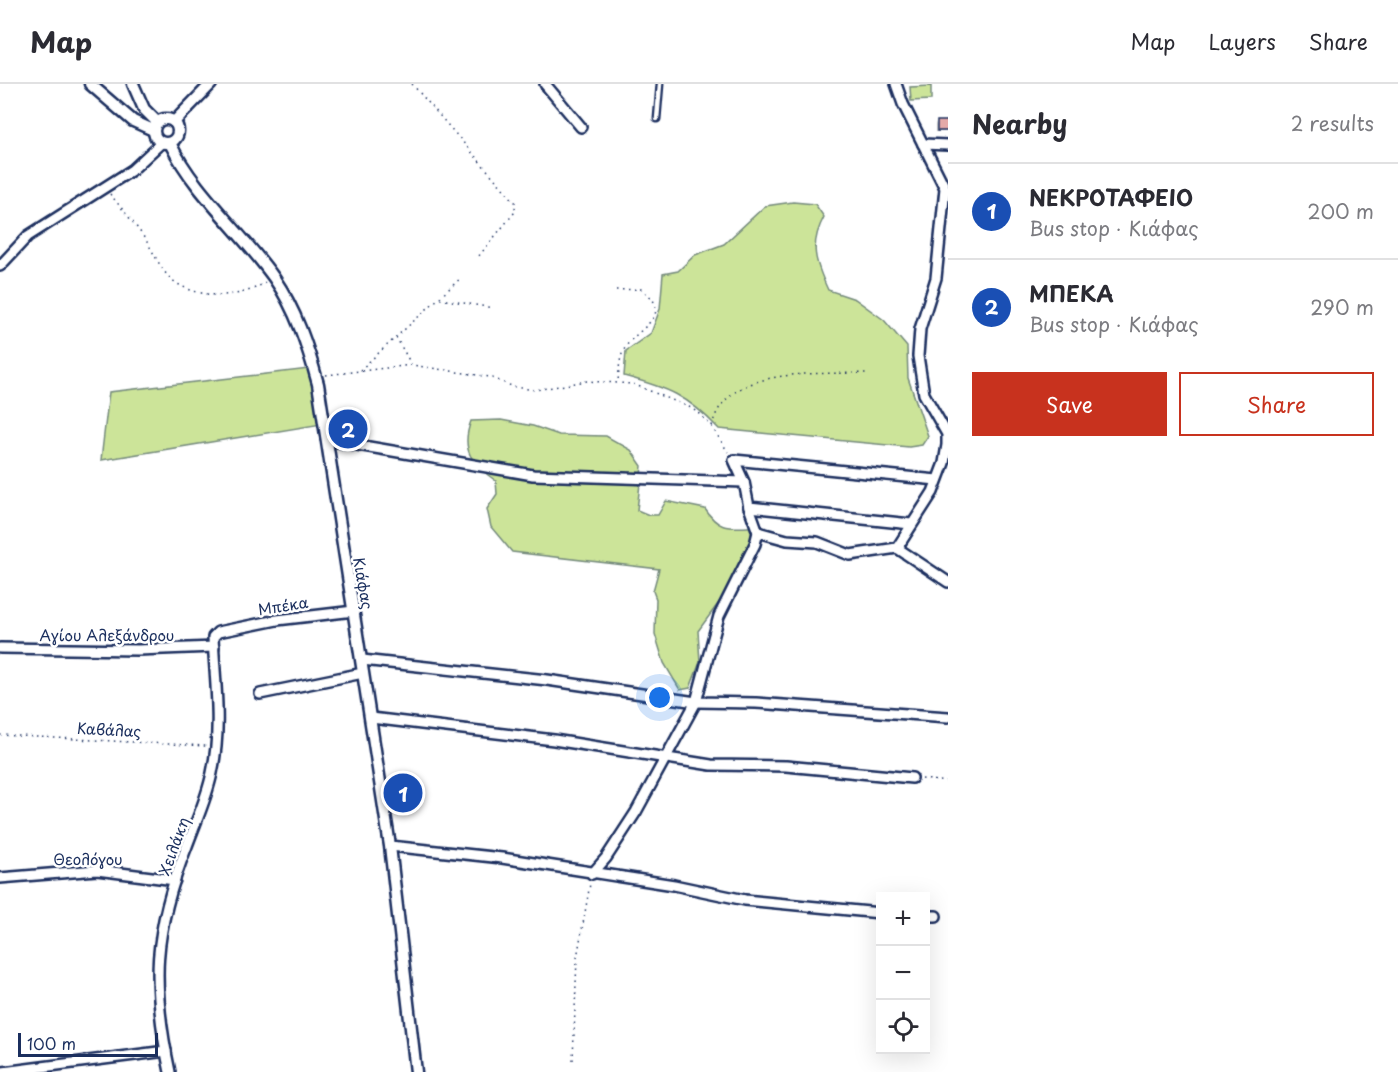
<!DOCTYPE html>
<meta charset="utf-8">
<style>
:root{--surface:#fff;--page:#f2f2f3;--text:#2b2b33;--muted:#7c7c81;--line:#e1e1e2;--accent:#c8321e}
body{margin:0;font-family:"Playpen Sans",sans-serif;background:var(--page);color:var(--text)}
.controls{position:absolute;right:18px;bottom:18px;display:grid;overflow:hidden;border-radius:0px;box-shadow:0 6px 24px #0002}
.controls button{width:54px;height:54px;display:grid;place-items:center;padding:0;border:0;border-bottom:2px solid var(--line);background:var(--surface);color:var(--text);font:30px sans-serif}
.scale{position:absolute;left:18px;bottom:15px;width:140px;box-sizing:border-box;padding-left:6px;border:3px solid #1b2f5e;border-top:0;font-size:16px;line-height:21px;white-space:nowrap;color:#1b2f5e;-webkit-text-stroke:4px #fff;paint-order:stroke}
.you{position:absolute;left:660px;top:614px;width:21px;height:21px;margin:-15px;border:4px solid #fff;border-radius:50%;background:#1a73e8;box-shadow:0 0 0 9px #1a73e833}
.badge{display:grid;place-items:center;width:39px;height:39px;border-radius:50%;background:var(--accent);color:#fff;font-size:20px;font-weight:700}
.pin{position:absolute;translate:-50% -50%;border:3px solid #fff;box-shadow:0 2px 6px #0006}
.list{margin:0;padding:0;list-style:none}
h2{display:flex;justify-content:space-between;align-items:center;height:78px;margin:0;padding:0 24px;font-size:26px}
h2 small{font-size:20px;font-weight:400;color:var(--muted)}
.list li{display:grid;grid-template-columns:39px 1fr auto;gap:18px;align-items:center;box-sizing:border-box;height:96px;padding:0 24px;border-top:2px solid var(--line)}
.list b{display:block;font-size:22px;white-space:nowrap}
.list p{margin:0;font-size:20px;white-space:nowrap;color:var(--muted)}
.list em{font-size:20px;font-style:normal;color:var(--muted)}
.actions{display:flex;gap:12px;padding:18px 24px}
.actions a{flex:1;padding:14px 0;border:2px solid var(--accent);border-radius:0px;text-align:center;font-size:21px;color:var(--accent)}
.actions .main{background:var(--accent);color:#fff}
.icon{flex:none;width:33px;height:33px;fill:none;stroke:currentColor;stroke-width:2;stroke-linecap:round;stroke-linejoin:round}
.map{position:relative;flex:none;width:948px;height:988px;overflow:hidden}
header{display:flex;align-items:center;gap:36px;box-sizing:border-box;height:84px;padding:0 30px;background:var(--surface);border-bottom:2px solid var(--line)}
header strong{font-size:28px}
nav{display:flex;gap:33px;margin-inline-start:auto;font-size:21px}
main{display:flex}
aside{flex:1;background:var(--surface)}
.map>svg:first-child{display:block}
.green{fill:#cce499;stroke:#748a7c;stroke-width:1.5}
.building{fill:#e5aaa8;stroke:#1b2f5e;stroke-width:1.5;filter:url(#shadow)}
.lines{fill:none;stroke-linecap:round;stroke-linejoin:round}
.service-casing{stroke:#1b2f5e;stroke-width:9}
.minor-casing{stroke:#1b2f5e;stroke-width:14}
.tertiary-casing{stroke:#1b2f5e;stroke-width:15}
.path{stroke:#1b2f5e;stroke-width:1.5;stroke-dasharray:1.5 4.5;stroke-linecap:butt}
.service{stroke:#fff;stroke-width:4.5}
.minor{stroke:#fff;stroke-width:9}
.tertiary{stroke:#fff;stroke-width:10}
.labels{text-anchor:middle;dominant-baseline:central;stroke-width:5;stroke-linejoin:round;paint-order:stroke}
.street-label{font-size:15px;fill:#1b2f5e;stroke:#fff}
</style>
<header>
<strong>Map</strong>
<nav><a>Map</a><a>Layers</a><a>Share</a></nav>
</header>
<main>
<div class="map">
<svg width="948" height="988" viewBox="0 0 948 988">
<defs>
<filter id="shadow"><feDropShadow dx="-3" dy="3" stdDeviation="1.5" flood-color="#0004"/></filter>
</defs>
<rect width="100%" height="100%" fill="#fff"/>
<filter id="ink" filterUnits="userSpaceOnUse"><feTurbulence type="fractalNoise" baseFrequency=".0167" numOctaves="2"/><feDisplacementMap in="SourceGraphic" scale="12" xChannelSelector="R" yChannelSelector="G"/><feConvolveMatrix kernelMatrix="1 2 1 2 8 2 1 2 1" color-interpolation-filters="sRGB"/></filter>
<g filter="url(#ink)">
<g class="green">
<polygon points="931,2 931,16 911,17 910,3"/>
<path d="M 793,118 L 815,120 L 824,133 C 809,161 815,178 828,206 L 855,215 L 884,236 L 907,263 L 908,294 L 928,352 L 922,361 L 909,363 L 719,345 C 687,311 668,304 624,292 L 626,267 L 651,249 L 660,225 L 663,190 L 678,187 L 695,171 L 724,160 L 765,122 Z"/>
<polygon points="309,285 322,340 101,376 109,308"/>
<path d="M 501,336 L 533,342 L 559,351 L 606,352 L 631,366 L 642,382 L 637,426 L 649,431 L 658,431 L 666,417 L 705,425 C 718,445 727,444 750,443 L 752,453 L 745,474 L 726,509 L 698,547 L 700,578 L 690,604 L 680,606 L 664,579 L 655,550 L 656,515 L 653,507 L 659,485 L 512,468 L 491,443 L 487,425 L 497,410 L 496,397 C 472,380 460,366 471,337 Z"/>
</g>
<rect class="building" x="937" y="37" width="11" height="10"/>
<g class="lines">
<defs>
<polyline id="service" points="657,35 660,0"/>
<g id="minor">
<polyline points="545,0 581,43"/>
<polyline points="896,0 903,20 945,104 936,194 920,245 918,272 924,310 947,350 947,361 944,379 933,408 897,464"/>
<polyline points="923,60 948,61"/>
<polyline points="0,182 28,152 132,86 161,59"/>
<polyline points="328,356 533,391 744,398 734,376 937,396"/>
<polyline points="744,398 749,423 911,440"/>
<polyline points="758,448 787,456 817,458 850,471 897,464 948,498"/>
<polyline points="0,564 138,566 214,563"/>
<polyline points="362,576 547,596 696,618 756,619 948,633"/>
<polyline points="260,610 363,589"/>
<polyline points="371,634 554,656 711,681 786,682 912,694"/>
<polyline points="390,762 502,774 674,801 745,816 880,829"/>
<polyline points="592,790 606,774 636,728 696,618 719,532 755,460 758,448 749,423"/>
<polyline points="0,794 97,786 175,796"/>
<polyline points="926,832 936,832"/>
<polyline points="3,988 166,967"/>
<path d="M 170,988 C 151,899 153,847 187,762 C 196,737 207,714 212,689 C 222,642 215,599 213,553 L 218,548 L 277,536 L 354,527"/>
</g>
<g id="tertiary">
<polyline points="90,0 133,37 153,46"/>
<polyline points="133,0 144,25 157,38"/>
<circle cx="166" cy="47" r="12"/>
<polyline points="174,38 211,0"/>
<path d="M 170,59 C 195,110 241,147 274,194 C 296,226 308,263 318,300 L 390,762 L 416,988"/>
</g>
</defs>
<use href="#service" class="service-casing"/>
<use href="#minor" class="minor-casing"/>
<use href="#tertiary" class="tertiary-casing"/>
<g class="path">
<polyline points="412,0 516,119 514,129 478,173"/>
<path d="M 110,110 C 123,126 136,141 147,158 C 154,169 160,184 169,193 C 191,215 241,217 265,198"/>
<path d="M 616,206 L 641,205 C 678,231 636,244 625,264 C 619,273 619,287 618,297"/>
<polyline points="440,215 493,224"/>
<polyline points="396,253 411,280"/>
<polyline points="360,286 462,193"/>
<polyline points="326,291 412,281 490,293 514,303 536,306 587,297 633,300 689,323 700,330 712,343 728,368"/>
<path d="M 712,342 C 726,280 819,291 867,289"/>
<polyline points="0,651 206,662"/>
<polyline points="922,695 948,698"/>
<polyline points="573,976 577,874 590,800"/>
</g>
<use href="#service" class="service"/>
<use href="#minor" class="minor"/>
<use href="#tertiary" class="tertiary"/>
</g>
</g>
<g class="labels">
<g class="street-label">
<text transform="translate(364 499) rotate(80)">Κιάφας</text>
<text transform="translate(283 521) rotate(-9)">Μπέκα</text>
<text x="107" y="550">Αγίου Αλεξάνδρου</text>
<text transform="translate(109 645) rotate(3)">Καβάλας</text>
<text transform="translate(173 762) rotate(-70)">Χειλάκη</text>
<text x="88" y="774">Θεολόγου</text>
</g>
</g>
</svg>
<div class="controls">
<button>+</button>
<button>−</button>
<button><svg class="icon" aria-label="locate" viewBox="0 0 24 24"><circle cx="12" cy="12" r="6"/><path d="M12 2v4M12 18v4M2 12h4M18 12h4"/></svg></button>
</div>
<div class="scale">100 m</div>
<div class="you"></div>
<div class="pin badge" style="left:403px;top:709px;background:#1a4fb4">1</div>
<div class="pin badge" style="left:348px;top:345px;background:#1a4fb4">2</div>
</div>
<aside>
<h2>Nearby<small>2 results</small></h2>
<ul class="list">
<li><span class="badge" style="background:#1a4fb4">1</span><div><b>ΝΕΚΡΟΤΑΦΕΙΟ</b><p>Bus stop · Κιάφας</p></div><em>200 m</em></li>
<li><span class="badge" style="background:#1a4fb4">2</span><div><b>ΜΠΕΚΑ</b><p>Bus stop · Κιάφας</p></div><em>290 m</em></li>
</ul>
<div class="actions"><a class="main">Save</a><a>Share</a></div>
</aside>
</main>
